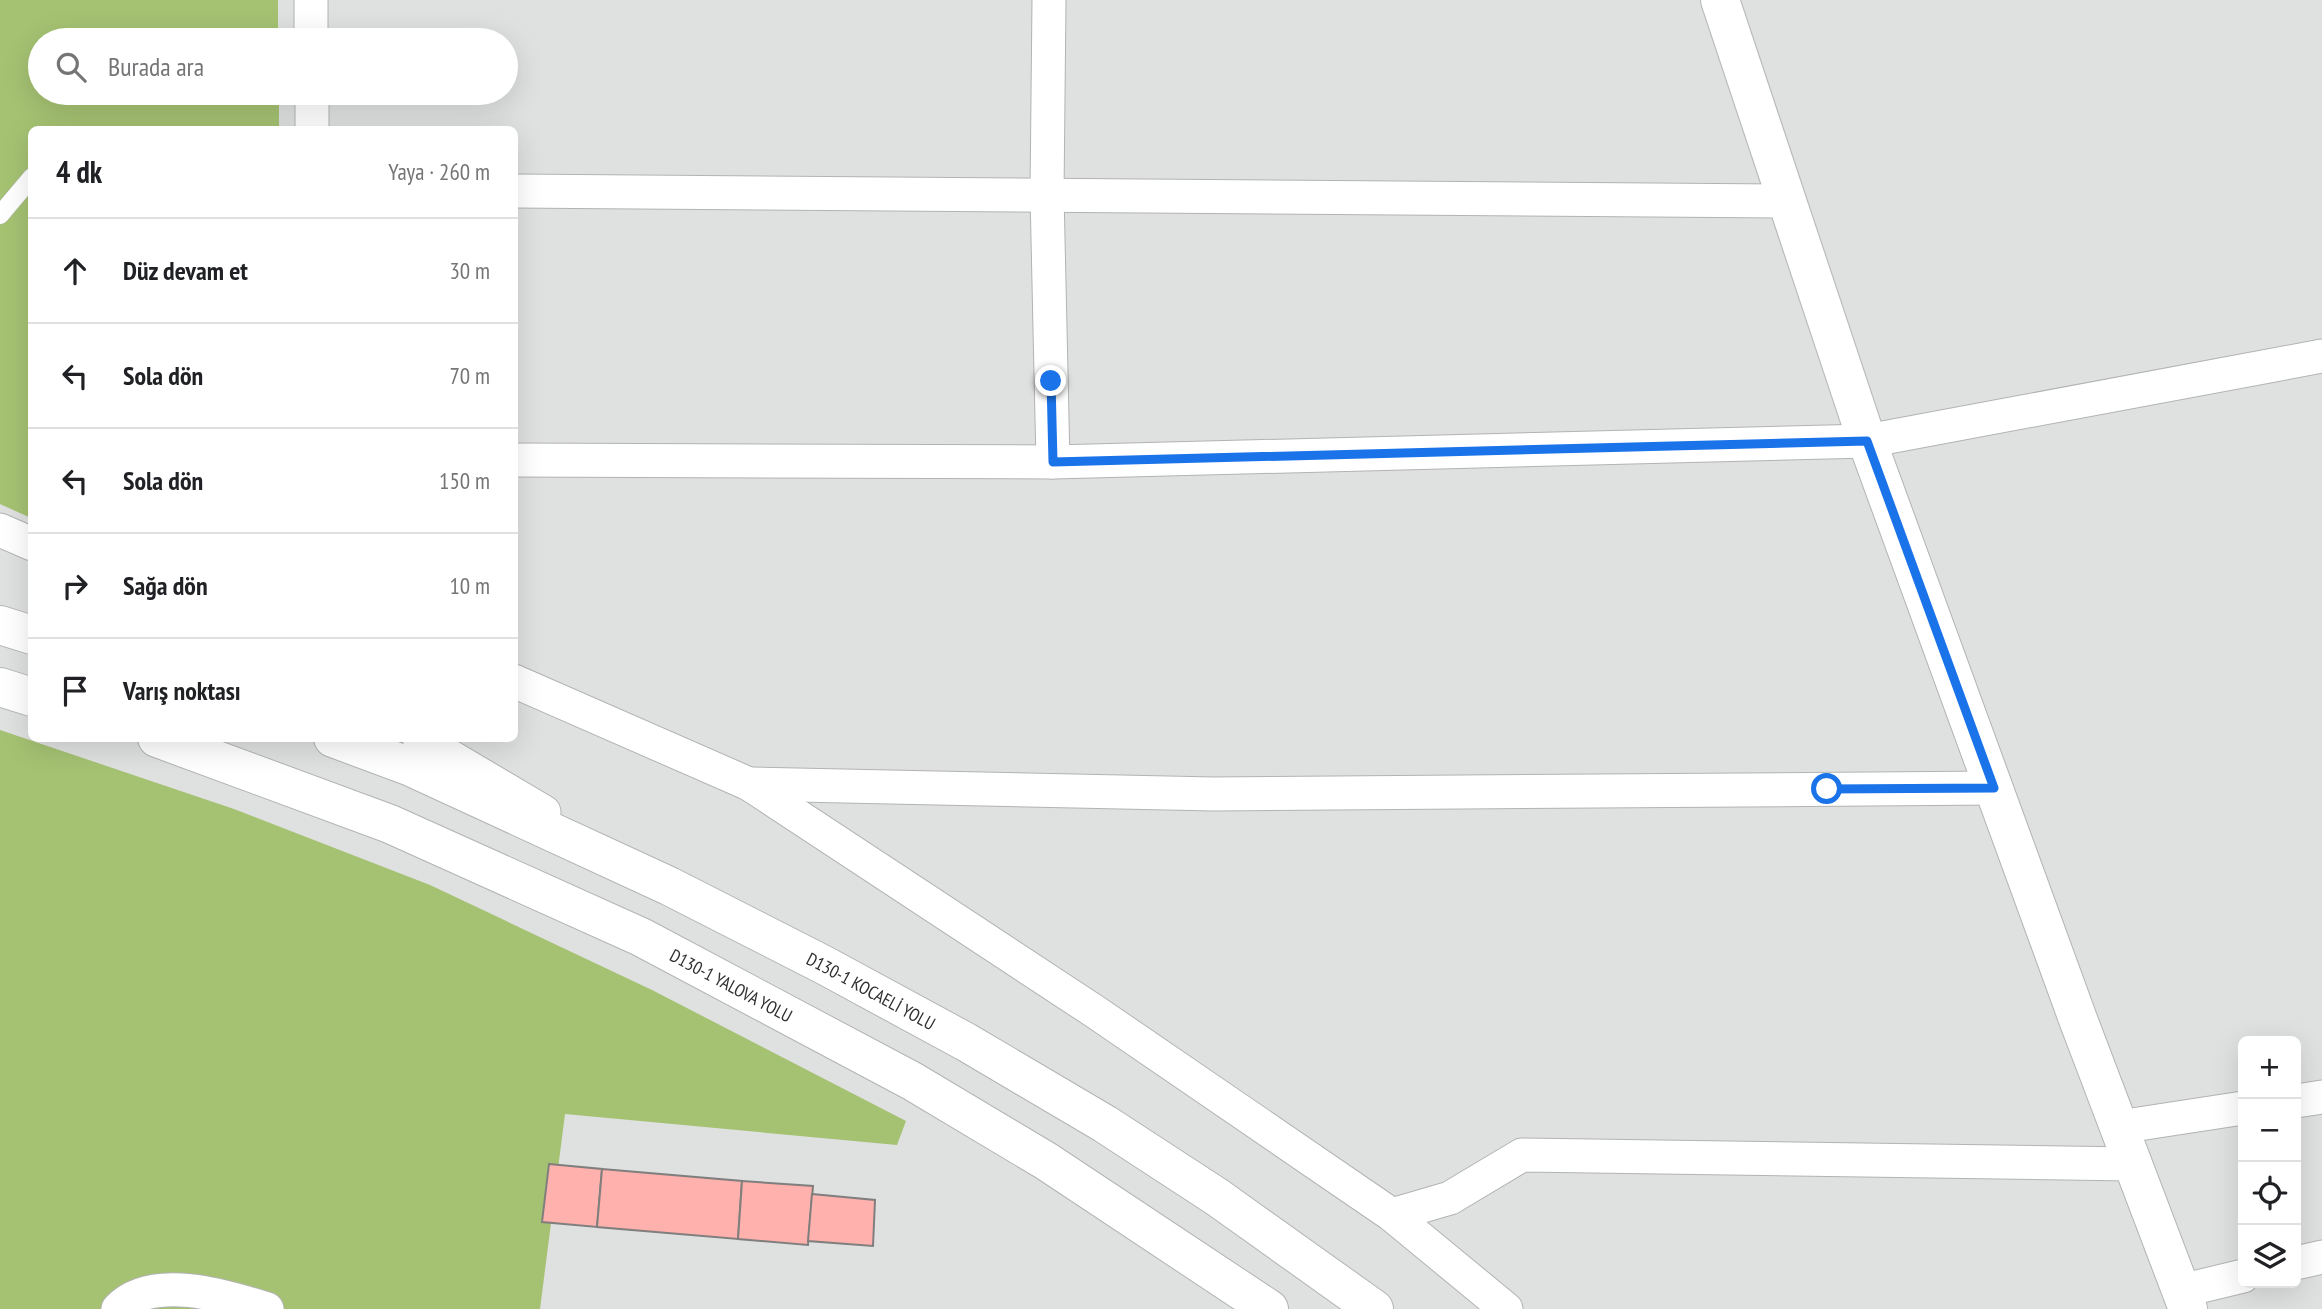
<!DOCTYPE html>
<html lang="tr">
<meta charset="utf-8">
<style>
:root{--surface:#fff;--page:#f6f6f6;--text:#202124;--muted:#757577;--line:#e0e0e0}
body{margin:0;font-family:"PT Sans Narrow",sans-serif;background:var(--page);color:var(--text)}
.controls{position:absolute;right:21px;bottom:21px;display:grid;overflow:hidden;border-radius:10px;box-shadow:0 7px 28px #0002}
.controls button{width:63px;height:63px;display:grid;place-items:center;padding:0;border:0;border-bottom:2px solid var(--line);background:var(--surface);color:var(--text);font:35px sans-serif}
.stop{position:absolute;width:21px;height:21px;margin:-16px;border:5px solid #1a73e8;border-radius:50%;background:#fff}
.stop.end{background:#1a73e8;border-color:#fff;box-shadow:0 2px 7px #0008}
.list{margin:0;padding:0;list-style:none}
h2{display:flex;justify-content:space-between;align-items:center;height:91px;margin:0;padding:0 28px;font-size:30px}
h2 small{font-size:23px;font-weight:400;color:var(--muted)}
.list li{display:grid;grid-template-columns:46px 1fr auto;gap:21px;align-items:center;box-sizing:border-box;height:105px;padding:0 28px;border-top:2px solid var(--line)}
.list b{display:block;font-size:26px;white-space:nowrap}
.list em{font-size:23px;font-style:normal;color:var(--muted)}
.icon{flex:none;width:38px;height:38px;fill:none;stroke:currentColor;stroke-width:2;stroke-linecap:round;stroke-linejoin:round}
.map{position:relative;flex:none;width:2322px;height:1309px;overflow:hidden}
.search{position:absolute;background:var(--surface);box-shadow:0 7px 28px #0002;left:28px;top:28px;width:490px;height:77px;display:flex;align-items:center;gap:18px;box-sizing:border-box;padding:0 24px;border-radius:38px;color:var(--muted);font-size:26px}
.panel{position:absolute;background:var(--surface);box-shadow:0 7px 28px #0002;left:28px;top:126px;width:490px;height:616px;border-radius:10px}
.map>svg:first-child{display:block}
.green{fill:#a5c272}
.building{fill:#feb1ad;stroke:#807f7e;stroke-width:2}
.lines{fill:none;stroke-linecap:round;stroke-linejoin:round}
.service-casing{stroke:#b2b3b4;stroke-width:19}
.minor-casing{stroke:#b2b3b4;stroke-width:35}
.secondary-casing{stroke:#b2b3b4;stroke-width:40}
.trunk-casing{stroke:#b2b3b4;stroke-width:40}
.service{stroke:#fff;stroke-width:18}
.minor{stroke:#fff;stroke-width:33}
.secondary{stroke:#fff;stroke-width:38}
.trunk{stroke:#fff;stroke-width:38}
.route{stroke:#1a73e8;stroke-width:9}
.labels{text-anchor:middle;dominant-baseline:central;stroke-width:5;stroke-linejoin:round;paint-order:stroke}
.street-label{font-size:18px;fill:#2f3030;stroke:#ecedee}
</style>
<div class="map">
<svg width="2322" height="1309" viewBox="0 0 2322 1309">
<rect width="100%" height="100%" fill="#dfe0e0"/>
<g class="green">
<polygon points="0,0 278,0 278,40 40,40 40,93 279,93 279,129 32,130 31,518 0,504"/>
<polygon points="0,730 234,809 430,885 652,990 906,1121 897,1145 565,1114 540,1309 0,1309"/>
</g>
<g class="building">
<polygon points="549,1164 602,1169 597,1227 542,1222"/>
<polygon points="602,1169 742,1181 738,1239 597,1227"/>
<polygon points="742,1181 813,1186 808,1245 738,1239"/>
<polygon points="812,1194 875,1200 873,1246 808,1241"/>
</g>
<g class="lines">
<defs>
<polyline id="service" points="0,215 32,177"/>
<g id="minor">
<polyline points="311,0 311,40"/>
<polyline points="1049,0 1047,194 1053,462"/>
<polyline points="312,93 312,130"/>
<polyline points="514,191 1788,201"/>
<polyline points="514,460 1053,462 1867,441 2322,356"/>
<polyline points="0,530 32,544"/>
<polyline points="514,681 749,784 1094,1011 1392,1215 1506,1309"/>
<polyline points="419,738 544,812"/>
<polyline points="749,784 1214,794 1994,788"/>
<polyline points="2296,1101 2322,1097"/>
<polyline points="2119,1127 2243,1108"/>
<polyline points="1392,1215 1450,1198 1522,1155 2132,1164"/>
<polyline points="2296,1263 2322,1257"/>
<polyline points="2181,1291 2243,1276"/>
<path d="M 118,1309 C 152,1273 226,1296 267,1309"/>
</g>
<polyline id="secondary" points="1720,0 1867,441 2079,1022 2188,1309"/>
<g id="trunk">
<polyline points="0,625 32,635"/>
<polyline points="0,687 32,697"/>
<path id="s1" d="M 157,738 L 390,824 L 641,937 L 912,1081 L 1046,1161 L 1269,1309"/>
<path id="s2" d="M 333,738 L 411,767 L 669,886 L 824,965 L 966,1042 L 1105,1124 L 1217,1197 L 1374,1309"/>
</g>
</defs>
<use href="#service" class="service-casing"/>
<use href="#minor" class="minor-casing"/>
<use href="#secondary" class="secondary-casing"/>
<use href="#trunk" class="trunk-casing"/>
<use href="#service" class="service"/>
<use href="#minor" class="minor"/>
<use href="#secondary" class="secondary"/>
<use href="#trunk" class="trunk"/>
</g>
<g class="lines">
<polyline class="route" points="1051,381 1053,462 1867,441 1994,788 1827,789"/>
</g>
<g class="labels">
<g class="street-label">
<text stroke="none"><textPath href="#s1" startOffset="626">D130-1 YALOVA YOLU</textPath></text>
<text stroke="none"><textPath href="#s2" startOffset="595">D130-1 KOCAELİ YOLU</textPath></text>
</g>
</g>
</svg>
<div class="controls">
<button>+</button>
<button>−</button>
<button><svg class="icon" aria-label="locate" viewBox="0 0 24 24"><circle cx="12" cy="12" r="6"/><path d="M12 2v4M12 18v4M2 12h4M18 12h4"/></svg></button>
<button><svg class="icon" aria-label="layers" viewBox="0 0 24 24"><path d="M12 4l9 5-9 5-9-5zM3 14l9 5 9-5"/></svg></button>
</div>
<div class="stop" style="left:1827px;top:789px"></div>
<div class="stop end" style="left:1051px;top:381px"></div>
<div class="search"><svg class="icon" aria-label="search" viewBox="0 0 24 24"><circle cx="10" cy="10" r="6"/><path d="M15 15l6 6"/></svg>Burada ara</div>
<section class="panel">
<h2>4 dk<small>Yaya · 260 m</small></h2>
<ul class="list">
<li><svg class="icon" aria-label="ahead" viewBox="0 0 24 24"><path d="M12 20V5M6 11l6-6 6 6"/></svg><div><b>Düz devam et</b></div><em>30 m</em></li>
<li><svg class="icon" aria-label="left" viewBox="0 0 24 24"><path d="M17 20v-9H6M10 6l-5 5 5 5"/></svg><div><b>Sola dön</b></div><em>70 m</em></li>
<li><svg class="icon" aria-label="left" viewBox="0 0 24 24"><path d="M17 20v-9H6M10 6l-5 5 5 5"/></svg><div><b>Sola dön</b></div><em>150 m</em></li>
<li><svg class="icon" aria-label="right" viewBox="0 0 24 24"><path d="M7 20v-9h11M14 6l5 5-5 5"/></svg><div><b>Sağa dön</b></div><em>10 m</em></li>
<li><svg class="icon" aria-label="arrive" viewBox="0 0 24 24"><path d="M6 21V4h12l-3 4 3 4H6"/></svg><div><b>Varış noktası</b></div></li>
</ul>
</section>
</div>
